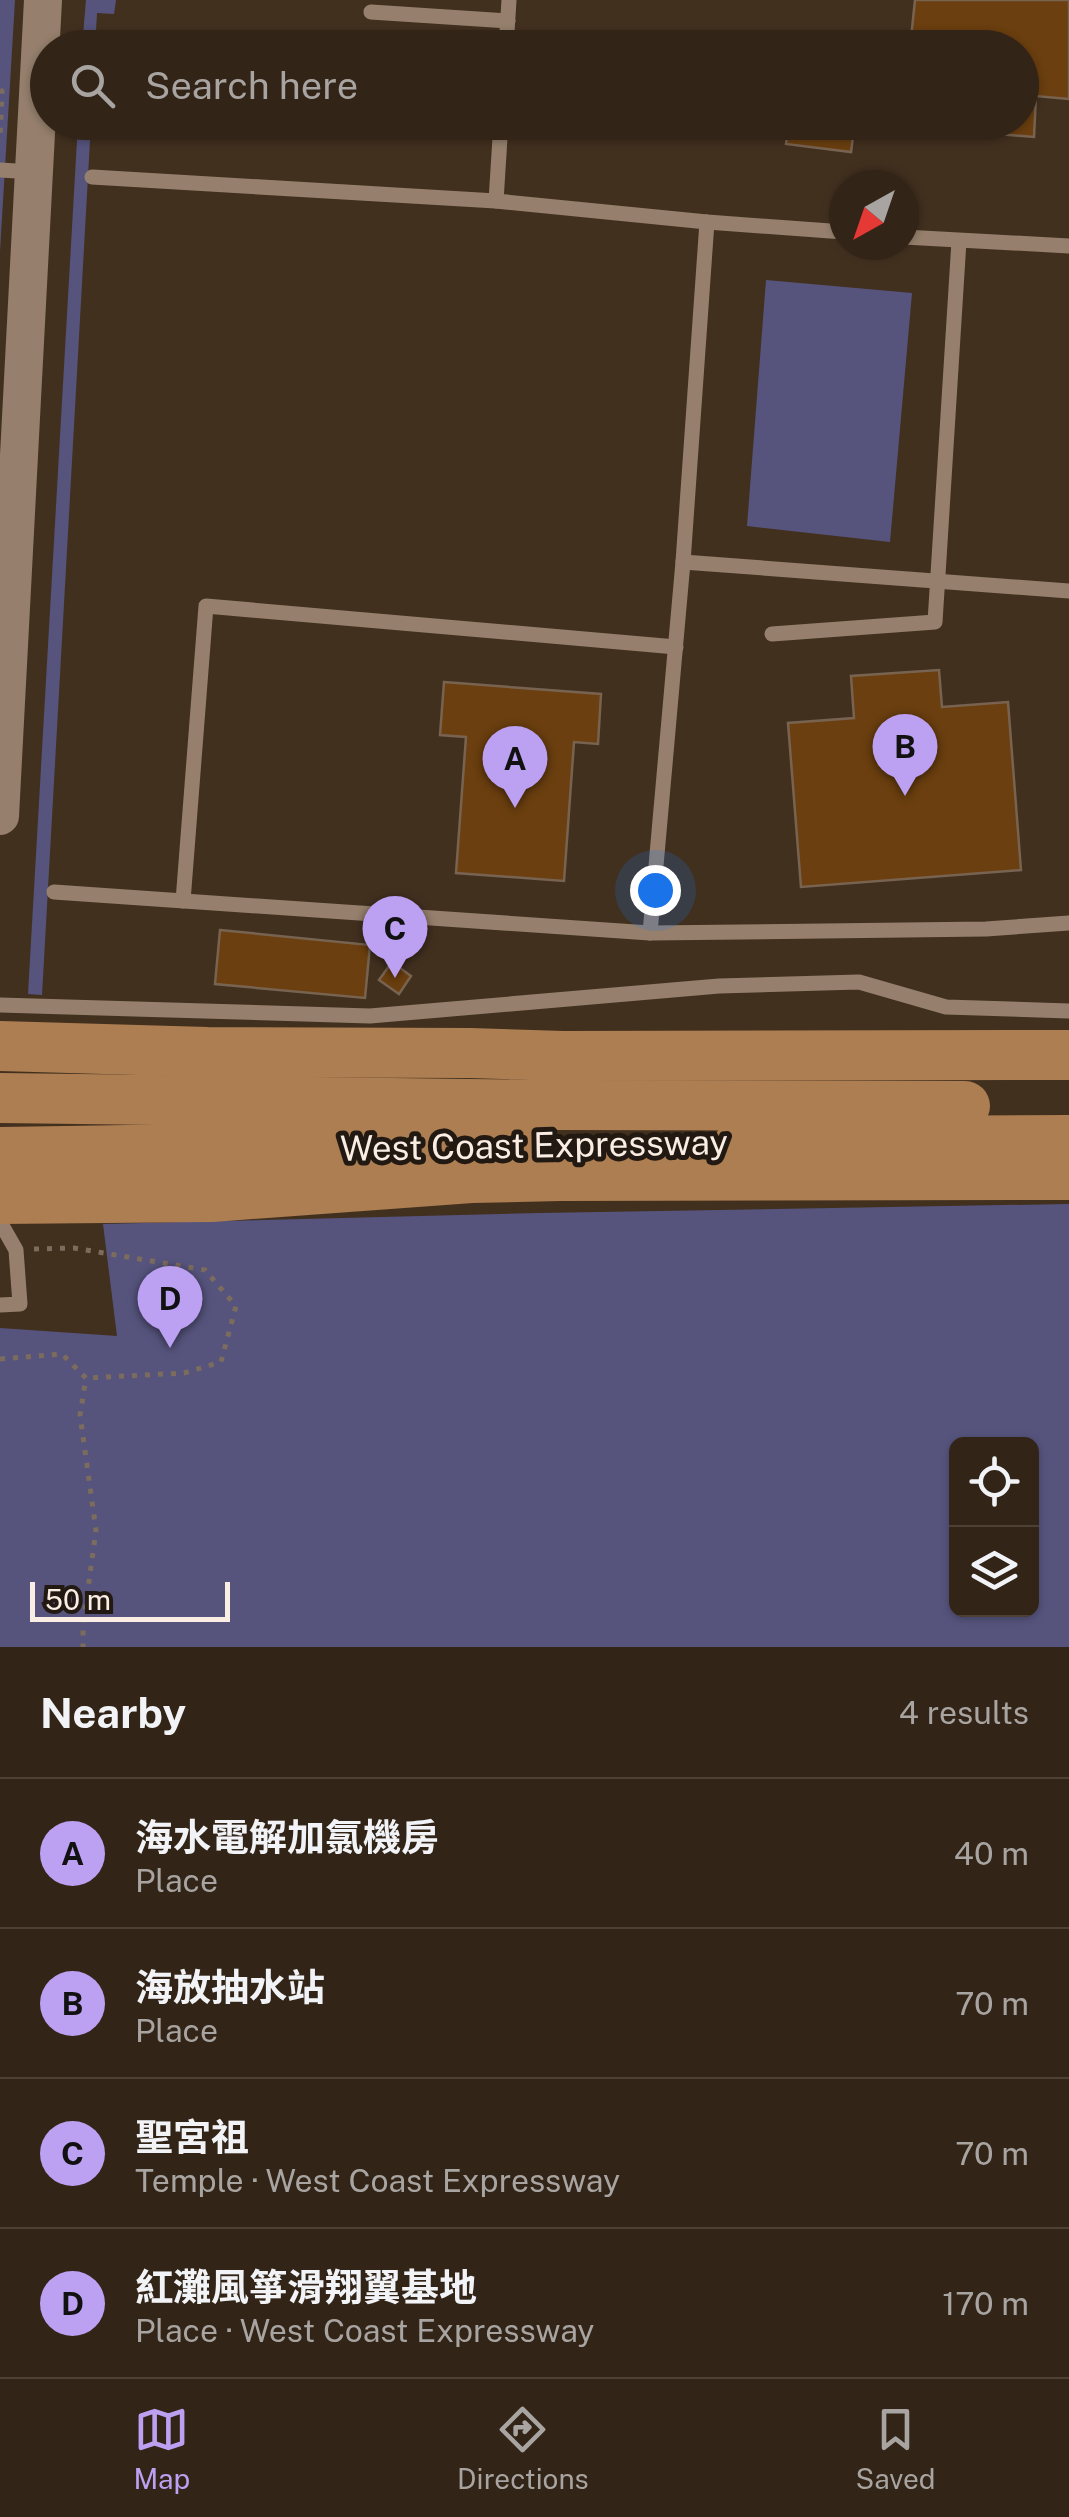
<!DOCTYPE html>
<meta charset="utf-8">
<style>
:root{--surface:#322417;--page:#3a2c20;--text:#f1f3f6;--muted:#a8a4a1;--line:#4d4136;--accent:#bca0f2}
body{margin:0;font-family:"Public Sans","Noto Sans TC",sans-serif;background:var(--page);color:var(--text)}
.controls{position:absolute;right:30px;bottom:30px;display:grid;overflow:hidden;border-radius:15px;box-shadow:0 2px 8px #0004}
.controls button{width:90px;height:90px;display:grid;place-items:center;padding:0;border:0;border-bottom:2px solid var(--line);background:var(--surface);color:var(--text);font:50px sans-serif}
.compass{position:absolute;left:829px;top:170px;width:90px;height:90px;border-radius:50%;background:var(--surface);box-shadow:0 2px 8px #0004;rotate:220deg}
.scale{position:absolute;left:30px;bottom:25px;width:200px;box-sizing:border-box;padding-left:10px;border:5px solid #faede3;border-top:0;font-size:28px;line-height:35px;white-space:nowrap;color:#faede3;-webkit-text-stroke:8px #221a12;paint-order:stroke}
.you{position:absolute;left:655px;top:890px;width:35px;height:35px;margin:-25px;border:8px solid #fff;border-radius:50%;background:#1a73e8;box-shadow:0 0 0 15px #1a73e833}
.badge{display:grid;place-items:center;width:65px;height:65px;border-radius:50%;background:var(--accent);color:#111;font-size:32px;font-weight:700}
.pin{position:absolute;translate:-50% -82px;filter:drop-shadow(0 2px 5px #0008)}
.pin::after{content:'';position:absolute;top:52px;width:35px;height:30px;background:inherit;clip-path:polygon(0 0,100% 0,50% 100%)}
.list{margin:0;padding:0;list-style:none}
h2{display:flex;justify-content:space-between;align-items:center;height:130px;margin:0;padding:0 40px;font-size:42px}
h2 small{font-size:32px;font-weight:400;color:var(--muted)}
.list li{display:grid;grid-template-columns:65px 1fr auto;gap:30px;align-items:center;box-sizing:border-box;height:150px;padding:0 40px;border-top:2px solid var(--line)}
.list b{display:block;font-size:38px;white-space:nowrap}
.list p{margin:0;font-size:32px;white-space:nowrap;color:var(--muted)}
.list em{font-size:32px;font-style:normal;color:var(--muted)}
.icon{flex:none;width:55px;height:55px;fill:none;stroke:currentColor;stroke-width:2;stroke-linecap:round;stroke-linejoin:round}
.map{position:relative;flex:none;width:1069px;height:1647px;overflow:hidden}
.search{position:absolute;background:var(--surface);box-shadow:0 2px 8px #0004;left:30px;right:30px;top:30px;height:110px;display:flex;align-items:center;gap:25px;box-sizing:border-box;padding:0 35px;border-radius:55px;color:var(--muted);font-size:38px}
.sheet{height:730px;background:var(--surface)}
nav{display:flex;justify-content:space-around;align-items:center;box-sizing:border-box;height:140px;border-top:2px solid var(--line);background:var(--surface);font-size:28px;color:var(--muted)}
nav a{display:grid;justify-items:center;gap:5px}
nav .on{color:var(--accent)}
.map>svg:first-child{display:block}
.green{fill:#56547d;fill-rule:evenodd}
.building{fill:#6b3f0f;stroke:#786351;stroke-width:2.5}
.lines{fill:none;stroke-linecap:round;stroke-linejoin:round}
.path{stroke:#7c6c5d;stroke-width:5;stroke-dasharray:5 8;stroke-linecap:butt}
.service{stroke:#96806d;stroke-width:15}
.tertiary{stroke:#96806d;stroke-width:38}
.trunk{stroke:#ad7e52;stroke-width:50}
.labels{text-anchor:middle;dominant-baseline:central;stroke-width:10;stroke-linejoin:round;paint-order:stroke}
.street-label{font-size:35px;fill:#faede3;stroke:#221a12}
</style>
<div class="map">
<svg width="1069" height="1647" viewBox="0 0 1069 1647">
<rect width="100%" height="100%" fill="#42301f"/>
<g class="green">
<polygon points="0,0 15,0 0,251"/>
<polygon points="86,0 116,0 114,14 97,13 95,47 82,47"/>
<polygon points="78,123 91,123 42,995 28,994"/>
<polygon points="766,280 912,293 890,542 747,526"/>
<path d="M 1069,1204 L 1069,1647 L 0,1647 L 0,1328 L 117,1336 L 103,1224 L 540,1213 ZM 956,1444 L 1032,1444 L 1032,1610 L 956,1610 Z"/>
</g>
<g class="building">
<polygon points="915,0 1069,0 1069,99 1036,96 1034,137 902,126 903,122 1022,122 1022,48 910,48"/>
<polygon points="789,122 855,122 851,152 786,144"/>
<polygon points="939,670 942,707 1008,702 1021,870 801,887 788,723 854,718 851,676"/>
<polygon points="444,682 601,694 598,744 574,742 564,881 456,873 466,737 440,735"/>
<polygon points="220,930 370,945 365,998 215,984"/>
<polygon points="392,962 411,976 399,994 379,980"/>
</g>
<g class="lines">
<g class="path">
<polyline points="0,90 2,91 0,141"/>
<polyline points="34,1249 74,1248 205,1270 236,1306 221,1362 184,1373 86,1378"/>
<polyline points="0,1359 62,1354 86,1378 80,1415 96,1530 83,1626 83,1647"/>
</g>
<g class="service">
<polyline points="371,12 508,21"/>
<polyline points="506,48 509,0"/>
<polyline points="0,170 33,172"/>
<polyline points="92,177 496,201 707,222 844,232"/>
<polyline points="496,201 501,122"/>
<polyline points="904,237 1069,246"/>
<polyline points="683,562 1069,591"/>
<polyline points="772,634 935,622 959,241"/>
<polyline points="54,892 650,933 986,929 1069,923"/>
<polyline points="183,901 206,606 676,647"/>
<polyline points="650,933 683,562 707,222"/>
<polyline points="0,1005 370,1016 719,986 859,982 946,1007 1069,1011"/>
<polyline points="0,1222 16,1250 20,1304 0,1305"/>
</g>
<polyline class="tertiary" points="0,816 43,0"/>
<g class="trunk">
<polyline points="0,1046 207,1052 470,1053 563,1056 1069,1055"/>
<polyline points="0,1098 559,1105 965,1106"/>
<polyline points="740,1142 1069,1140"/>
<polyline points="0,1152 515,1144"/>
<polyline points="0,1199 212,1197 471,1178 560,1176 1069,1175"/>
</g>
</g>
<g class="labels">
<g class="street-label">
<text transform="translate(534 1145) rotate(-1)">West Coast Expressway</text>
</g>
</g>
</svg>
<div class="controls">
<button><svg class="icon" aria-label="locate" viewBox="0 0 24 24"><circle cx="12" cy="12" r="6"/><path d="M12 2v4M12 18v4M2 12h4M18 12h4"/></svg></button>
<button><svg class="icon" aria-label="layers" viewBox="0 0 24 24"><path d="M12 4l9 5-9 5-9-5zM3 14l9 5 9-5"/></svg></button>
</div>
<svg class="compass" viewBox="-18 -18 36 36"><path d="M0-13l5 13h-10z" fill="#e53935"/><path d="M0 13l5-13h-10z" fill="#a8a4a1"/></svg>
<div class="scale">50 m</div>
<div class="you"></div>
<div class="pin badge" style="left:515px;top:808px">A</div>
<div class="pin badge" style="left:905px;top:796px">B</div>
<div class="pin badge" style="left:395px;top:978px">C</div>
<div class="pin badge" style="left:170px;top:1348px">D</div>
<div class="search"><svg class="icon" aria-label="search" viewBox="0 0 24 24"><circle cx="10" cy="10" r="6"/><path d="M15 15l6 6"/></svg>Search here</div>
</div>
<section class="sheet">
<h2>Nearby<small>4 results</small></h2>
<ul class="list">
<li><span class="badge">A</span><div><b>海水電解加氯機房</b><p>Place</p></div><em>40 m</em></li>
<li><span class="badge">B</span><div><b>海放抽水站</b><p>Place</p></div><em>70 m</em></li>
<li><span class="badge">C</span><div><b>聖宮祖</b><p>Temple · West Coast Expressway</p></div><em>70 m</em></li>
<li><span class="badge">D</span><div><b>紅灘風箏滑翔翼基地</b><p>Place · West Coast Expressway</p></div><em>170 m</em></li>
</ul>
</section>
<nav>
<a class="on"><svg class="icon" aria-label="map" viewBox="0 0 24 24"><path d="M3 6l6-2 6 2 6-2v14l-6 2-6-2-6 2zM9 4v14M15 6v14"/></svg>Map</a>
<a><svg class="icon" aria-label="directions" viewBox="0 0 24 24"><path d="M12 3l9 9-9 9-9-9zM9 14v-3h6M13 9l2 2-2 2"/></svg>Directions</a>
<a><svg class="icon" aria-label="saved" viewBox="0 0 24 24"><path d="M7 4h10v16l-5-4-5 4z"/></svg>Saved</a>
</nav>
